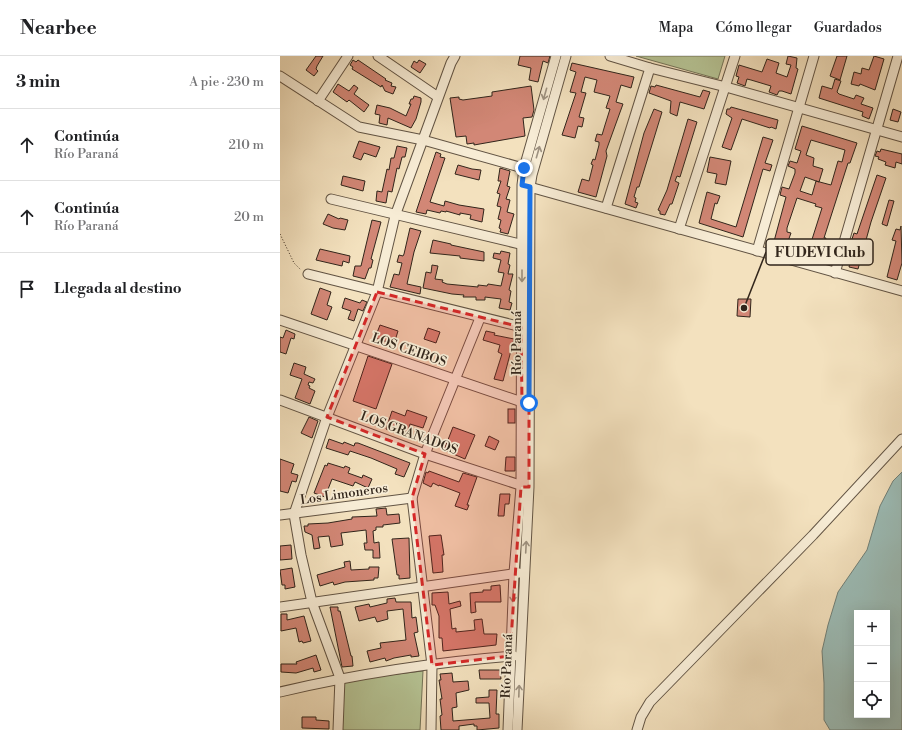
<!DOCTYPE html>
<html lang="es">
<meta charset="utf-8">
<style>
:root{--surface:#fff;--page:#f2f2f2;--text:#202124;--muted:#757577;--line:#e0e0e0}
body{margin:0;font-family:"Libre Bodoni",serif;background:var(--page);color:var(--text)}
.controls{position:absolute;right:12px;bottom:12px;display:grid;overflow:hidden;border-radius:0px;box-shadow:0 4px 16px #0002}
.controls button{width:36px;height:36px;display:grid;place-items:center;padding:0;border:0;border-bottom:1px solid var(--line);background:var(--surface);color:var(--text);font:20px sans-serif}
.stop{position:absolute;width:12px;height:12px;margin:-9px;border:3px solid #1a73e8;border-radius:50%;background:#fff}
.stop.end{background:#1a73e8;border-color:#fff;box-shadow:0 1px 4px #0008}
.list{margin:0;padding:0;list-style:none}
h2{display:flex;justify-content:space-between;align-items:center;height:52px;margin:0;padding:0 16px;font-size:17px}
h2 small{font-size:13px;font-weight:400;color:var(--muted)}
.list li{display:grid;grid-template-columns:26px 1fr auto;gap:12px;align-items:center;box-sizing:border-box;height:72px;padding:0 16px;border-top:1px solid var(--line)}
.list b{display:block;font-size:15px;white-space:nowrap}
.list p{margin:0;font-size:13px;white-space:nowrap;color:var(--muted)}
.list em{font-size:13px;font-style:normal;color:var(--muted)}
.icon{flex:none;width:22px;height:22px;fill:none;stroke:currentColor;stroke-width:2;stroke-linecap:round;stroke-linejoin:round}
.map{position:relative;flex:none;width:622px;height:674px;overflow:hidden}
header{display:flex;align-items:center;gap:24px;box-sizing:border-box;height:56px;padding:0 20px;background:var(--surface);border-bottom:1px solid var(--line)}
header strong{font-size:19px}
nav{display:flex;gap:22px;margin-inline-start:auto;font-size:14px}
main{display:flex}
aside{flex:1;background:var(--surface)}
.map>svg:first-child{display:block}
.green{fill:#b6c495;stroke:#747458}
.water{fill:#9cbcb6;stroke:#718078;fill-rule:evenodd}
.building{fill:#d28776;stroke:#31251b;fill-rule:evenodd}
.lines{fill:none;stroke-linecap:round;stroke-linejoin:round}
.minor-casing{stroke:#625444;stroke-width:11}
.path{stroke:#31251b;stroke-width:1;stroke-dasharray:1 2;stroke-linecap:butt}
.minor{stroke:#f7ecd5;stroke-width:9}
.oneway{stroke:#9e9281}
.route{stroke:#1a73e8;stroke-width:5}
.marked{fill:#d62828;fill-opacity:0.2;stroke:#d62828;stroke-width:3;stroke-dasharray:8 5;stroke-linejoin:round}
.labels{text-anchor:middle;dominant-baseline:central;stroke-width:3.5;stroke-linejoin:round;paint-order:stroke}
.street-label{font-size:13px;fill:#31251b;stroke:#f7ecd5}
.leader{fill:none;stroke:#31251b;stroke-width:1.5}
.callout-dot{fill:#31251b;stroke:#f7ecd5;stroke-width:1.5}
.callout{fill:#f7ecd5;stroke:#31251b;stroke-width:1.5}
.callout-label{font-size:14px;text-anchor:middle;font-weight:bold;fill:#31251b}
</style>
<header>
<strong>Nearbee</strong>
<nav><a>Mapa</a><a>Cómo llegar</a><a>Guardados</a></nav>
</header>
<main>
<aside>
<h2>3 min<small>A pie · 230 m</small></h2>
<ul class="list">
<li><svg class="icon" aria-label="ahead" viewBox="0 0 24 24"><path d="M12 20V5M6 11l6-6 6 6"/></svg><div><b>Continúa</b><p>Río Paraná</p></div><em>210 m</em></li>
<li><svg class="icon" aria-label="ahead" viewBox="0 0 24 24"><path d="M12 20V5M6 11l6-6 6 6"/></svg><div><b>Continúa</b><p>Río Paraná</p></div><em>20 m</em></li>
<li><svg class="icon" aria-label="arrive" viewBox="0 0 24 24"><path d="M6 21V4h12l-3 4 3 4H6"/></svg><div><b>Llegada al destino</b></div></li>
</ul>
</aside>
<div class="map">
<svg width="622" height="674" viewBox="0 0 622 674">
<rect width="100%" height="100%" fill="#f3e1be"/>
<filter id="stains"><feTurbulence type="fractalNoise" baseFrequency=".005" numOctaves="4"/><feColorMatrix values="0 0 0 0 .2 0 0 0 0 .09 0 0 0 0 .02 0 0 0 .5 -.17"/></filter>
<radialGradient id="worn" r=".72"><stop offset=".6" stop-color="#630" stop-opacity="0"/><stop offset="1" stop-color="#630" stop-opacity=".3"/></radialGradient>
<g class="green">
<polygon points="356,0 445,0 438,23"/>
<polygon points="143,615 140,674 56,674 57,625"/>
</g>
<path class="water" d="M 622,416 L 622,674 L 550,674 L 544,664 L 544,627 L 542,595 L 548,569 L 558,536 L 587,494 L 600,450 L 613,425 ZM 577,557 L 607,557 L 607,659 L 577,659 Z"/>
<g class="building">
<polygon points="36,0 43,0 37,10 36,13 38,15 34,20 26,14"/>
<polygon points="240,0 270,0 268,7 263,5 258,26 249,24 251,12 238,9"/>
<polygon points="508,0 517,2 516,12 518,13 511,38 502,35 499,35 497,39 489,36 491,30 471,24 467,23 465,30 457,27 459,21 456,20 459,9 482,16 487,3 499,7 496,17 507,21 511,9 506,8"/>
<polygon points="557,0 567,0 560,24 550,20"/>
<polygon points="594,0 604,3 595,34 580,28 579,30 571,28 574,16 581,18 582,12 589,14"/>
<polygon points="73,4 76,6 78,4 106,23 105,24 112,27 111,30 116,31 113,38 105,35 102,29 101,31 72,13 73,11 70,9"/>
<polygon points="139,4 146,8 140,17 131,11 134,5 137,7"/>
<polygon points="292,7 354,21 351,32 341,29 336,46 343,48 326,95 327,100 316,141 298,136 302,123 309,125 313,109 311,108 313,103 315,104 319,89 319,86 315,85 317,78 322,79 325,69 330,53 326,52 330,40 314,36 317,24 305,21 301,36 306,37 299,61 304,62 302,71 298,70 295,82 282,79 296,37 290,36 296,16 290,14"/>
<polygon points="555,23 561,25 557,36 559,38 574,43 576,39 584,42 581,48 593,52 589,63 582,60 583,56 539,42 542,30 552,33"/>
<polygon points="58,28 69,35 74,29 78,32 74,38 89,49 84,56 69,44 67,46 53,36"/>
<polygon points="376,29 420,41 423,34 430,36 424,53 400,46 397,60 390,57 391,45 369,37 371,30 375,31"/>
<polygon points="251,30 254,54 252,61 243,62 245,80 194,89 194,87 187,88 186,80 176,81 170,42 179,41 179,43 183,44 212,40 212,36"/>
<polygon points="134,40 141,42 141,46 136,63 131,72 108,62 107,69 99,67 100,59 95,58 97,49 110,52 126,60 131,48 129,48 131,43 133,43"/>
<polygon points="451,51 498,64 496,73 491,71 490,72 462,63 451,94 442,91 452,62 446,58 447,53 450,53"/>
<polygon points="374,53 382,56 359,131 357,131 354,141 356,142 355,146 358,147 356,152 345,148 364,77"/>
<polygon points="613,53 621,56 618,66 610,64"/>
<polygon points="408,63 417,66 400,121 397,120 395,125 399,127 392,148 390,148 385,159 380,158 380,155 378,154 387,134"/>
<path d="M 522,70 L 577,87 L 570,107 L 568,107 L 544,182 L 546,182 L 543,191 L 541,190 L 538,199 L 528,196 L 542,152 L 535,150 L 536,148 L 517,142 L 507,172 L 507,176 L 511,177 L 507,188 L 504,186 L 502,192 L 493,189 L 506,141 L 500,139 L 502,131 L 509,133 L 515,117 L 515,113 L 508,110 L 510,105 L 517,107 L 521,95 L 515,93 ZM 531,84 L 565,94 L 562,106 L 558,105 L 551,129 L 536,125 L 532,139 L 520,135 L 525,121 L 539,126 L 543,113 L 533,110 L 534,102 L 526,99 Z"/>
<polygon points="483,81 493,84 485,107 492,109 490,115 483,113 463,181 419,167 427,136 440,140 437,148 435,147 431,163 456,171"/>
<polygon points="79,85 100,91 96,101 84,97 81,104 73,101"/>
<polygon points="117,90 127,92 125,101 122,101 119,113 117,112 112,136 108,135 106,147 96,145 97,135 102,136 107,113 109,114 111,102 114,102"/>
<polygon points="601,93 622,98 622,108 616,106 615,112 605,109 606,106 598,103 599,101 595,100 597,95 600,96"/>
<polygon points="156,96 161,98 160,101 165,102 150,146 164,150 165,145 179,149 204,153 202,166 190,163 191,159 180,157 180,159 166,155 166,156 161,155 160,157 147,154 146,158 136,156"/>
<polygon points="430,101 451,105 446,129 435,127 437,118 427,116"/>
<polygon points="178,109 192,113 201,114 199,124 175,118"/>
<polygon points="220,112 230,115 227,130 230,131 226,143 230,144 227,156 234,158 228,178 220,176 221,173 219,172 221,164 218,163 221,151 217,150 220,138 217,137 221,125 218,125"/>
<polygon points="597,119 606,122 591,166 578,213 569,211 573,195 570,194 571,186 574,177 577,178"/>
<polygon points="63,120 85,125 83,135 61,129"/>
<polygon points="609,144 614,145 607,170 602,168"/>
<polygon points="48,158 59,163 60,162 68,164 65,174 53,172 43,168"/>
<polygon points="92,164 101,166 91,203 93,204 91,212 89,212 85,223 73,220 75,210 81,210"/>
<polygon points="621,170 622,207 617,224 607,221 616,185 612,184 616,173 620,174"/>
<polygon points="130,172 141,175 134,196 127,228 141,231 140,238 110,231 114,218 119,219 122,207 117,206 119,199 123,200 124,198"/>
<polygon points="153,184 171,188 171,189 204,196 204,205 180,202 180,200 150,197"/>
<polygon points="40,193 70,200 69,207 63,205 62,210 36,204"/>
<polygon points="221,195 230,197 228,208 230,209 228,218 233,218 229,234 231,235 229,246 232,247 230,254 219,252 221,243 205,241 205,244 196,244 196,241 183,241 184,239 172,238 143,232 146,216 151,217 152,209 158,210 155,223 163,224 162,226 167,228 198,231 198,229 207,230 208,228 221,230 224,217 218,216 221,204 213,202 214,197 220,198"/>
<polygon points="40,232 51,236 47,249 52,251 47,264 31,258"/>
<polygon points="65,242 80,247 82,244 87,246 83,255 78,253 74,265 68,263 71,255 62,252"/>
<polygon points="458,243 471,243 470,261 457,260"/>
<polygon points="100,269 118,275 114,288 95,282"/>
<polygon points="148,272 160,276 156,287 144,283"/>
<polygon points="6,274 15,278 14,283 11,282 6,298 0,296 0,281 3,282"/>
<polygon points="206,275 215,277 214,279 234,283 223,325 214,323 222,298 218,296 220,289 203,284"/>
<polygon points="88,300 112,308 96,353 73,345"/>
<polygon points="14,307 26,311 24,318 35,323 33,327 29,326 28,329 30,330 29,332 35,335 30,348 15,342 22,323 10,319"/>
<rect x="228" y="353" width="7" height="14"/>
<polygon points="127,354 147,361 143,372 130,368 128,376 115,372 114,376 106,373 112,355 125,360"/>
<polygon points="29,361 38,365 32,382 21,377"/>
<polygon points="173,371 195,379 185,403 164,394"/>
<polygon points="209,380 219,385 215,394 205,390"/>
<polygon points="49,383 63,388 64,386 74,390 75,387 78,387 130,407 124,421 115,418 117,413 91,402 70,395 68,399 46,392"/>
<polygon points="226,401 235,401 235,415 225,415"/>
<polygon points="0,403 14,408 11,417 18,419 16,426 12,425 8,437 0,435"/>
<polygon points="48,407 64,412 65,410 70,412 68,417 82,422 83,419 92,423 88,432 75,426 73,430 52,423 45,441 34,437 45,409 47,410"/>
<polygon points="149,415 179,426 183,417 197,421 187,449 189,449 187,454 175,450 180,437 159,429 159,430 153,427 151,431 143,427 146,416 148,417"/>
<polygon points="220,438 230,438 229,448 225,448 224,460 218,460"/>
<polygon points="106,452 107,459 119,458 120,467 103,469 103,471 96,471 96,474 93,475 94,487 99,486 100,502 93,502 93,494 85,494 84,487 87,487 86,474 61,477 63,489 51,491 49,480 38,481 40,492 34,493 32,479 25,476 24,470 28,470 28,468 48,467 72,463 72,461 97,460 96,453"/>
<polygon points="161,479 164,499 162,499 163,516 153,517 149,480"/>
<polygon points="129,482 130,522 119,523 119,519 117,519 112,483"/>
<polygon points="11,489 12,503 0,504 0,490"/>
<polygon points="70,505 71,514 89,513 89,511 99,511 98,522 94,522 94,524 65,526 54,529 53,526 40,530 37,519 65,511 64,506"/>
<polygon points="12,512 15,531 5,533 5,529 2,529 0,514"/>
<polygon points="220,529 221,546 195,546 196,556 191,557 190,537 203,536 203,534 211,534 211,530"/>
<polygon points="168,536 169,548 180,545 181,550 170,553 172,573 176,572 176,576 195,574 194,564 202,563 204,578 217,578 216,589 163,595 162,582 159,582 159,560 155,549 152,549 152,537"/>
<polygon points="115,542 116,546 131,546 132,562 136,561 138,576 134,577 139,600 131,601 131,599 114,602 106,605 105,602 90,606 87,595 101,592 100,587 126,584 123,553 107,555 108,563 97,566 95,561 79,565 75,551 89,548 90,551 107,547 107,543"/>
<polygon points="50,551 58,551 58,555 60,555 71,600 72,600 73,610 62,611"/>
<polygon points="1,558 7,558 7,564 24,560 31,585 23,587 22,585 19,586 16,572 1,575"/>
<polygon points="36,599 41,614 34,616 33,612 16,617 1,616 1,608 17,608 16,606"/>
<polygon points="199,614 220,614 221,623 200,623"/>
<polygon points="172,617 173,626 188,625 189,634 176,637 177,651 172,652 173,665 210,662 209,647 196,647 196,642 209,641 209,634 217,634 216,658 219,658 219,672 197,674 197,670 194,670 194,668 179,670 179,674 161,674 160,660 162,659 160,643 162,643 159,624 161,624 160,618"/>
<polygon points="22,661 36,661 36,664 49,665 49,673 22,672"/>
</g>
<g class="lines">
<defs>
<g id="minor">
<polyline points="98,0 158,41"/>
<polyline points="330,0 370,12 446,31 622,81"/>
<polyline points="0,20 79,71 143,84 250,114"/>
<polyline points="38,45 68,0"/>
<polyline points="246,130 622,235"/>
<polyline points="51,143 248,190"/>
<polyline points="326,152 370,12"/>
<polyline points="399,173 455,0"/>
<polyline points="477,195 534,0"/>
<polyline points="555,217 618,0"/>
<polyline points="28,218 246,272"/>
<polyline points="0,264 242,346 248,347"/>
<polyline points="0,344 145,398 246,431"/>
<polyline points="0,459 132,442"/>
<polyline points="0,551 239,517"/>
<path d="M 0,636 C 77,618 156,606 234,600"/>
<polyline points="58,674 60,622 32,546 21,499 14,458 47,361 97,236 115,160 171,7 175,0"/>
<polyline points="151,674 152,609 132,442 145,398 200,262"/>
<polyline points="228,674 234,517 241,431 242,129 244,112 276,0"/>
<polyline points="237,674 249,431 250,131 252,119 286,0"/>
<polyline points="357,674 361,661 370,646 533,479 622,383"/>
</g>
</defs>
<use href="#minor" class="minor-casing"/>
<polyline class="path" points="0,178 14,207 21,214"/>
<use href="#minor" class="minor"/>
</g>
<defs><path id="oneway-shaft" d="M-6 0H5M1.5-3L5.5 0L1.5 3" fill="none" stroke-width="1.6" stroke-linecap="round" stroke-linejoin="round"/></defs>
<g class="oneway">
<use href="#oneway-shaft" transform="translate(265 38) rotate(106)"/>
<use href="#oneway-shaft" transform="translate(258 96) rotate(-74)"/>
<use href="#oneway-shaft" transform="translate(242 220) rotate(90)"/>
<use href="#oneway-shaft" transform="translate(246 491) rotate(-87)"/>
<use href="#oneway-shaft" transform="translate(233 540) rotate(93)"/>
<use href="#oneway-shaft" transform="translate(239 635) rotate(-88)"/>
</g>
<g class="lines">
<polyline class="route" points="244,112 242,129 250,131 249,347"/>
</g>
<path class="marked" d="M 97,236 L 241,271 L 242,346 L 249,347 L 249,431 L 241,431 L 230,600 L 152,609 L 132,442 L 145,398 L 47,361 Z"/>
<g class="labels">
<g class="street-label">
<text transform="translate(237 287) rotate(-90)">Río Paraná</text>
<text transform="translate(129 294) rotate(19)">LOS CEIBOS</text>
<text transform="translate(129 377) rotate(20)">LOS GRANADOS</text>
<text transform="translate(64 438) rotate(-8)">Los Limoneros</text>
<text transform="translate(227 610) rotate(-88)">Río Paraná</text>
</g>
</g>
<path class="leader" d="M464 252L486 196"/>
<circle class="callout-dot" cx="464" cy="252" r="4"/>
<rect class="callout" x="486" y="183" width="107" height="26" rx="4"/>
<g class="callout-label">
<text x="540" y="201">FUDEVI Club</text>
</g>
<rect width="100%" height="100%" filter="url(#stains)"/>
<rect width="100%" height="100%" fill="url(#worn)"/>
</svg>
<div class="controls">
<button>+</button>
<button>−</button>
<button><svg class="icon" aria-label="locate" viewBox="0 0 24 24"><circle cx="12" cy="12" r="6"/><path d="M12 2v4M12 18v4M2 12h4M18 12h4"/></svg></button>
</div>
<div class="stop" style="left:249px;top:347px"></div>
<div class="stop end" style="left:244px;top:112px"></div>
</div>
</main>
